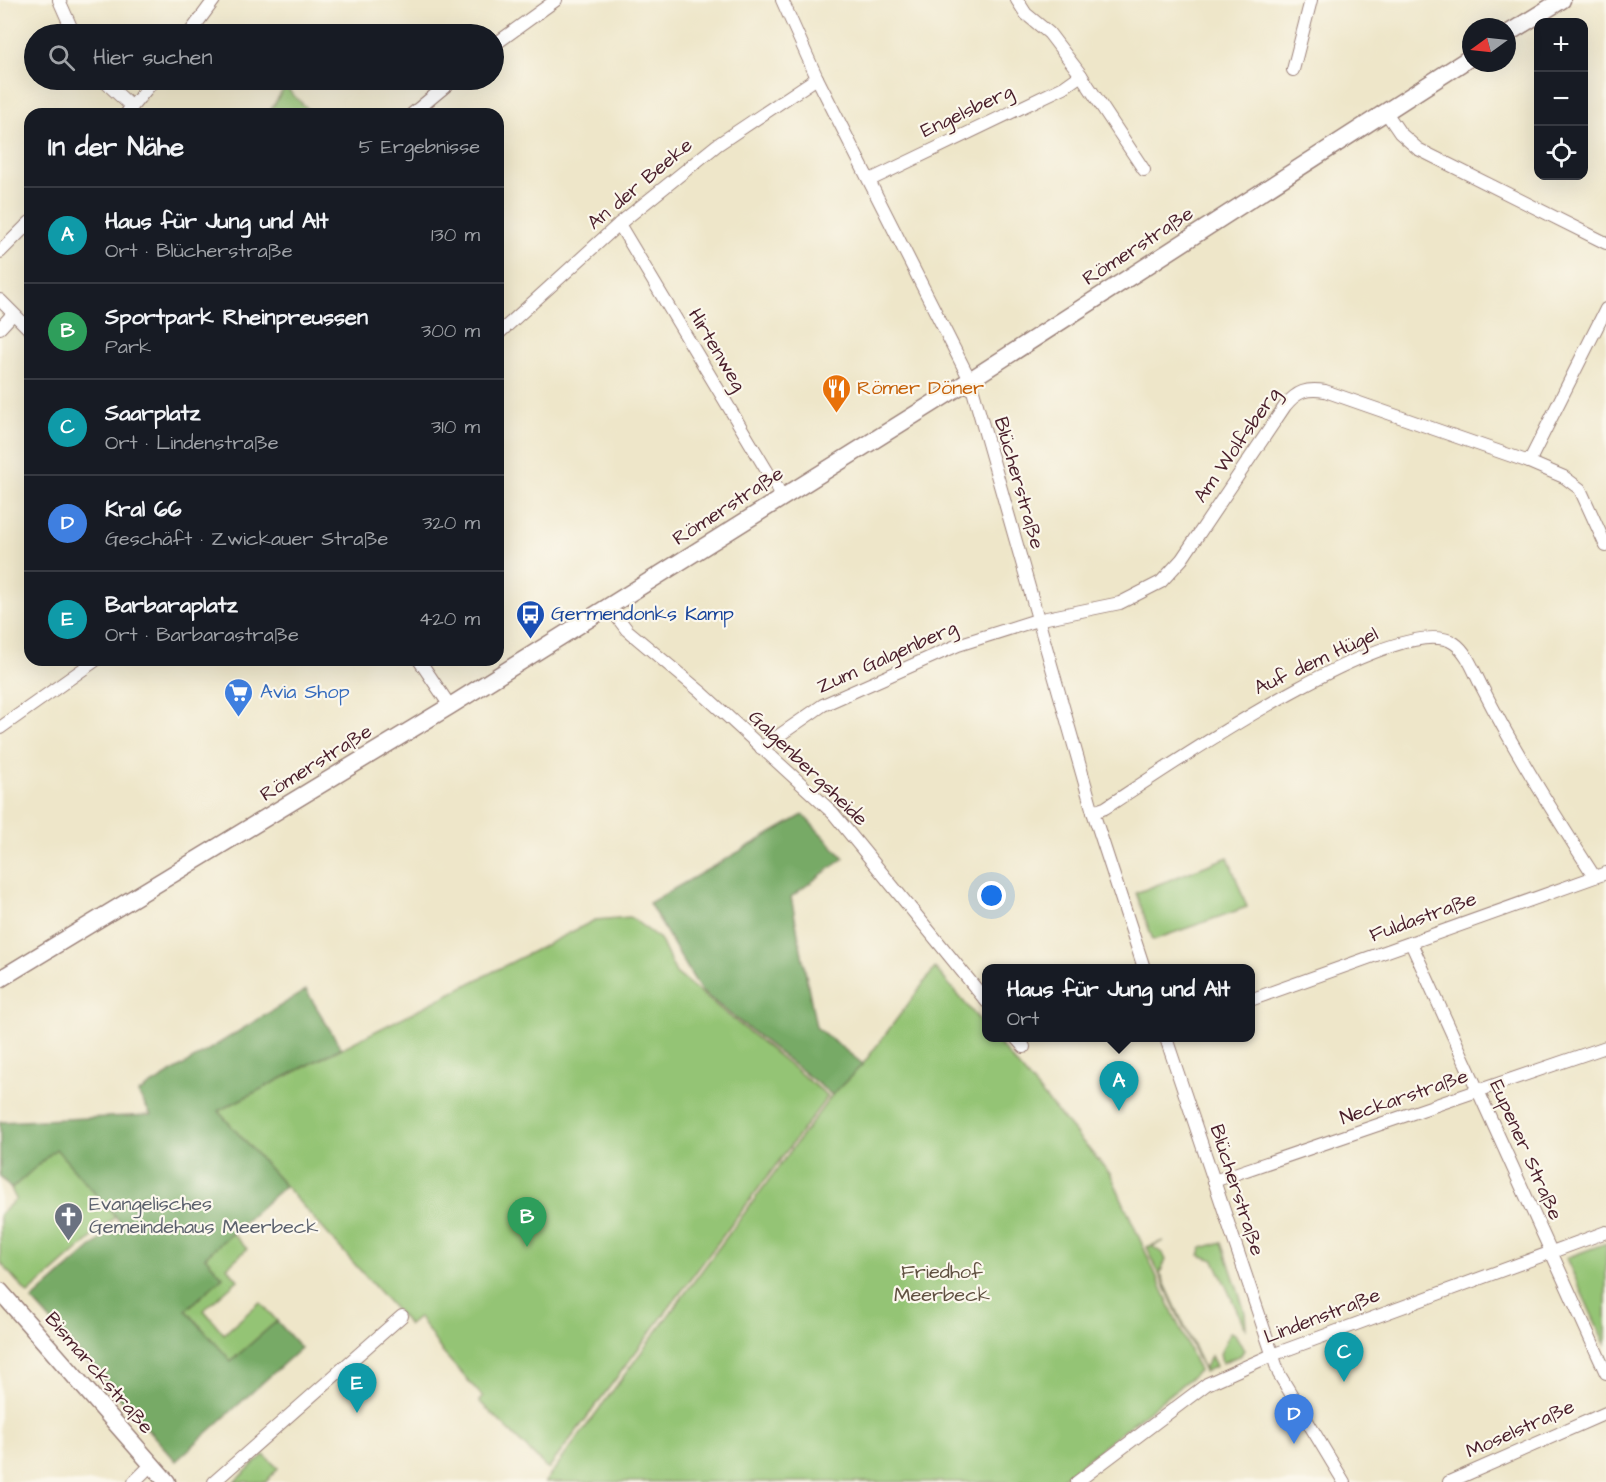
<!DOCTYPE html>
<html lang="de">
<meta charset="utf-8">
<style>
:root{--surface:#171b24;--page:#242831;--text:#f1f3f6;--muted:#9ea1a6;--line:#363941;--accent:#d93025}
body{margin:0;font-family:"Architects Daughter",sans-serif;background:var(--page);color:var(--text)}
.controls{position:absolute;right:18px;top:18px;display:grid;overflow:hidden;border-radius:12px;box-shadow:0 6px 24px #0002}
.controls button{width:54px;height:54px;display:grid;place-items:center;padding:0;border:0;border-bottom:2px solid var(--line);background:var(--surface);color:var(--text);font:30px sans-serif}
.compass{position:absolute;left:1462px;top:18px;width:54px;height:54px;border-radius:50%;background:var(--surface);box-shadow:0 6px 24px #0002;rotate:255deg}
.you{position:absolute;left:992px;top:896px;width:21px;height:21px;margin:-15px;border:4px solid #fff;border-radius:50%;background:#1a73e8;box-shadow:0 0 0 9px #1a73e833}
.badge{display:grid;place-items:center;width:39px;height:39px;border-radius:50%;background:var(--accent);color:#fff;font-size:20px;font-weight:700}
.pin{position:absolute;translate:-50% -50px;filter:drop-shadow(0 2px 3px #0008)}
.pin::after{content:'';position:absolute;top:32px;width:21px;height:18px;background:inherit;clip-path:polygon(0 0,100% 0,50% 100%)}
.popup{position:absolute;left:982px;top:964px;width:273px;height:78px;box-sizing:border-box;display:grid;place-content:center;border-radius:12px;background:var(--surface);filter:drop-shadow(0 2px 4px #0005);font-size:20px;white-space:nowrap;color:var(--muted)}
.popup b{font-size:22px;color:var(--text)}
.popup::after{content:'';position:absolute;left:50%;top:100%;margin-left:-12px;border:12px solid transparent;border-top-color:var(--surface)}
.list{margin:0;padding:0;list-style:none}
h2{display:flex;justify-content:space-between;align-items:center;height:78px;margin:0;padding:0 24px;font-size:26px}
h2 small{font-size:20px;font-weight:400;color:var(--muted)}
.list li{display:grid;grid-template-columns:39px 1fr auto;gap:18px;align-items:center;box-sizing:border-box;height:96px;padding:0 24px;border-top:2px solid var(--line)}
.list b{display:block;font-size:22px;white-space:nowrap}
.list p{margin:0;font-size:20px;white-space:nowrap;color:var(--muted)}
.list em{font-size:20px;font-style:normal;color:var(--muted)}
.icon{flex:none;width:33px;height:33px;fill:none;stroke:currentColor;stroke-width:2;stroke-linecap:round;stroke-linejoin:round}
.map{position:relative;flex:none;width:1606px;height:1482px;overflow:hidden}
.search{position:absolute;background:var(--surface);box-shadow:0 6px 24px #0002;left:24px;top:24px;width:480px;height:66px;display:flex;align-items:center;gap:15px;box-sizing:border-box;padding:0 21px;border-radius:33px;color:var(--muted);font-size:22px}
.panel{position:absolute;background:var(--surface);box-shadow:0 6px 24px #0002;left:24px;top:108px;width:480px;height:558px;border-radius:18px}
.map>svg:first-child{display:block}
.green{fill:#94c474;stroke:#6f7250;stroke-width:1.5}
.forest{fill:#7a6;stroke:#606448;stroke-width:1.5}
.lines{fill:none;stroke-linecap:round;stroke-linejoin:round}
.minor-casing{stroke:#9c827a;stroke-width:14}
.major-casing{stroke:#9c827a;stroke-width:19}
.minor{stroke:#fff;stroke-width:12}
.major{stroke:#fff;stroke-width:16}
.labels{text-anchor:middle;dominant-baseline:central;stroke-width:4.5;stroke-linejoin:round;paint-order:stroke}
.street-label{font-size:20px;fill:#4a1f2b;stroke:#fbf7ec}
.food-label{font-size:20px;fill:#c56008;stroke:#fbf7ec;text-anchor:start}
.transit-label{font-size:20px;fill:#164399;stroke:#fbf7ec;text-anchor:start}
.shop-label{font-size:20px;fill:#366cbe;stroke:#fbf7ec;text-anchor:start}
.worship-label{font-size:20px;fill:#5b616d;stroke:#fbf7ec;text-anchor:start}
.park-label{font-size:20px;fill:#605141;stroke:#fbf7ec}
</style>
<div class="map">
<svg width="1606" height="1482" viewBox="0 0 1606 1482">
<rect width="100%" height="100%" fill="#fbf7ec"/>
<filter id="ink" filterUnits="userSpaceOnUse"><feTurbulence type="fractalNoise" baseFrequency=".0167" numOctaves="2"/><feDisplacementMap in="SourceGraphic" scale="12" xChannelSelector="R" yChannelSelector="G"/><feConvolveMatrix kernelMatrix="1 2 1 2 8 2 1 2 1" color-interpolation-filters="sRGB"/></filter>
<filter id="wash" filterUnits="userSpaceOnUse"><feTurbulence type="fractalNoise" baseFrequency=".008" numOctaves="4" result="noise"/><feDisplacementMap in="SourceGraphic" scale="24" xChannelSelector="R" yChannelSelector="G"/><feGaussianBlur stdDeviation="1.35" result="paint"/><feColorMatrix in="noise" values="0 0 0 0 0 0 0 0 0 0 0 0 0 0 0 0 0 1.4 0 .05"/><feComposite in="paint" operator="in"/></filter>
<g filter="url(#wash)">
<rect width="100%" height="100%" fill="#eee6c9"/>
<g class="green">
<polygon points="285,87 313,114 268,114"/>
<polygon points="1228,857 1247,907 1153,940 1136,893"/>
<polygon points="630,917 660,939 676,973 828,1096 548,1469 479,1401 483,1397 443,1353 419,1317 409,1325 218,1111 595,920"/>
<polygon points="935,968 987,1029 987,1038 994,1038 1111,1175 1199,1371 1058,1482 545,1482 832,1095 863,1064"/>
<polygon points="56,1148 115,1217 28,1294 0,1262 0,1214 16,1199 11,1189"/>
<polygon points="232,1233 247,1249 227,1267 238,1280 204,1310 224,1334 260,1302 277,1321 231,1361 186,1310 223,1277 205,1257"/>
<polygon points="1164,1241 1152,1246 1163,1254 1166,1260 1160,1273 1204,1369 1211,1356 1216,1366 1204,1372 1147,1247"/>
<polygon points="1222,1242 1245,1312 1246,1330 1214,1260 1199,1255 1202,1248"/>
<polygon points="1606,1243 1606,1346 1566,1258"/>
<polygon points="1230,1332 1235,1334 1244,1350 1241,1355 1222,1363 1220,1354"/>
<polygon points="264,1455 278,1468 266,1482 234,1482"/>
</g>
<g class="forest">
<polygon points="803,815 844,858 791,897 816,1027 863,1064 832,1095 701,991 649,903"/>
<polygon points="306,990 341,1048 218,1111 285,1186 205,1257 223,1277 186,1310 231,1361 277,1321 301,1348 176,1461 32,1300 120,1222 56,1149 11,1189 0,1176 0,1122 151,1115 138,1093"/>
</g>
</g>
<g filter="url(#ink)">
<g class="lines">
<defs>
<g id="minor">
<polyline points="59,0 74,34"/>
<polyline points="782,0 817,78 970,380 1093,812 1144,968"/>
<polyline points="189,34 214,0"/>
<polyline points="494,45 556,0"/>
<polyline points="1293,70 1311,0"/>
<polyline points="1081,75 1144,170"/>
<polyline points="103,80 132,107"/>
<polyline points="1385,111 1400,133 1418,149 1606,243"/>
<polyline points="126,114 154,80"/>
<polyline points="412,114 453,80"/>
<polyline points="870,180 1064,87 1081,75 1049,33 1026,14 1017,0"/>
<polyline points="619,224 782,496"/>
<polyline points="0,252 30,222"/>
<polyline points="0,300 30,330"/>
<polyline points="0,328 13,314"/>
<polyline points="498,334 619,224 717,145 817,78"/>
<polyline points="1529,462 1606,309"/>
<polyline points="608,605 627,630 701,692 833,813 987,1002"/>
<polyline points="419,660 450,706"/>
<polyline points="0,728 96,660"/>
<path d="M 761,748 L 823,705 L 958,645 L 1037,620 L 1120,603 L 1161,582 L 1182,559 L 1285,406 C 1297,391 1307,388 1325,391 L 1529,462 L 1564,477 L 1580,489 L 1606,546"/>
<path d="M 1093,812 L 1105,808 C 1159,773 1398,607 1454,643 C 1468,652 1475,675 1483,689 C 1516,754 1555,815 1594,876"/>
<polyline points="1411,943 1606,1373"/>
<polyline points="1253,999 1606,873"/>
<polyline points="1016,1038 1024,1047"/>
<polyline points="1166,1038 1279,1374 1344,1482"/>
<polyline points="1214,1181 1606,1047"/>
<polyline points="134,1482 151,1465"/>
<polyline points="214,1482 402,1316"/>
<polyline points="1077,1482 1207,1384 1272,1355 1606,1232"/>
<polyline points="1449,1482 1606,1413"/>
</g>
<g id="major">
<polyline points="1507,34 1562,0"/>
<polyline points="0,979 450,706 970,380 1471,57"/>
<polyline points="0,1291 167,1482"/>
</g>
</defs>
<use href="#minor" class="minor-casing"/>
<use href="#major" class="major-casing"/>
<use href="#minor" class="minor"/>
<use href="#major" class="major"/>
</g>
</g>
<defs>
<symbol id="restaurant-pin" viewBox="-11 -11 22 30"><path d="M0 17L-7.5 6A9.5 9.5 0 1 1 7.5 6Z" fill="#e8710a" stroke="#fbf7ec"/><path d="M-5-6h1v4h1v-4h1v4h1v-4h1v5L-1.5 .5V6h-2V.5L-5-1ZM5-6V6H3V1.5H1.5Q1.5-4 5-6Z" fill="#fff"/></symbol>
<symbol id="bus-pin" viewBox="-11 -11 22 30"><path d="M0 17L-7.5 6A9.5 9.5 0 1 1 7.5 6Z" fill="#1a4fb4" stroke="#fbf7ec"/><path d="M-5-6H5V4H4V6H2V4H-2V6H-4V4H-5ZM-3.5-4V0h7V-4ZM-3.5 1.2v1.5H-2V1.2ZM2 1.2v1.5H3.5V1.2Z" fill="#fff"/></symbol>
<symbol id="supermarket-pin" viewBox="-11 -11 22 30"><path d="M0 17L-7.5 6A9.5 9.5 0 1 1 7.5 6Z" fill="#3f7fe0" stroke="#fbf7ec"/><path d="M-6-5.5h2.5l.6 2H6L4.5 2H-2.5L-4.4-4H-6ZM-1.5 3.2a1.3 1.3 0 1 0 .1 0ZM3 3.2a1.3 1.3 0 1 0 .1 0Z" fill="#fff"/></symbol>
<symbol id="church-pin" viewBox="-11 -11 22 30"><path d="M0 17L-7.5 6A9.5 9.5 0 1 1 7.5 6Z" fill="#6b7280" stroke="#fbf7ec"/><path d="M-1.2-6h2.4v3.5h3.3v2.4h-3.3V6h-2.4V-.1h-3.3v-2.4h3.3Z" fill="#fff"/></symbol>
</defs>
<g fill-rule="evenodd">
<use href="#restaurant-pin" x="820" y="372" width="33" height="45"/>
<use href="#bus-pin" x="514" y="598" width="33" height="45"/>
<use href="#supermarket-pin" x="222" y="676" width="33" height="45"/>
<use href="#church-pin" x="52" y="1200" width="33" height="45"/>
</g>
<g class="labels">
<g class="street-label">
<text transform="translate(967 111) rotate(-25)">Engelsberg</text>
<text transform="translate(640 184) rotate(-40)">An der Beeke</text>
<text transform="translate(1138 246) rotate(-33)">Römerstraße</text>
<text transform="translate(717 350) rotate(59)">Hirtenweg</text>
<text transform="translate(1237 445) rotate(-55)">Am Wolfsberg</text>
<text transform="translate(1019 483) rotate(74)">Blücherstraße</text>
<text transform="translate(728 506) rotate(-33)">Römerstraße</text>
<text transform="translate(887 657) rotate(-24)">Zum Galgenberg</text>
<text transform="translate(1316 661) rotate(-25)">Auf dem Hügel</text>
<text transform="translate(316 763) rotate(-32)">Römerstraße</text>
<text transform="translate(808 768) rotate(44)">Galgenbergsheide</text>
<text transform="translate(1423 917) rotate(-20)">Fuldastraße</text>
<text transform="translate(1404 1097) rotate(-19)">Neckarstraße</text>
<text transform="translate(1526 1150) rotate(66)">Eupener Straße</text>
<text transform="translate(1237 1190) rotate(72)">Blücherstraße</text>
<text transform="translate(1322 1316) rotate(-21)">Lindenstraße</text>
<text transform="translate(99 1373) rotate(49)">Bismarckstraße</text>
<text transform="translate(1520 1429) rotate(-24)">Moselstraße</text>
</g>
<g class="food-label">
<text x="857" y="388">Römer Döner</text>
</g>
<g class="transit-label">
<text x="551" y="614">Germendonks Kamp</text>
</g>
<g class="shop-label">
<text x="260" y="692">Avia Shop</text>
</g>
<g class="worship-label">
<text x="89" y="1204">Evangelisches<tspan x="89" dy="23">Gemeindehaus Meerbeck</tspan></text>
</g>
<g class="park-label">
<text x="942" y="1272">Friedhof<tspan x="942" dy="23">Meerbeck</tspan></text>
</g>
</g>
</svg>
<div class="controls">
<button>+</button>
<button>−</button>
<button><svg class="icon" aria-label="locate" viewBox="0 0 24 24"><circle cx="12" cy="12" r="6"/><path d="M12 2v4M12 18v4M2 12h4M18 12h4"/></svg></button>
</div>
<svg class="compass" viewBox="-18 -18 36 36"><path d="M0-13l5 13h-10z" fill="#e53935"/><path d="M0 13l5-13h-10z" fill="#9ea1a6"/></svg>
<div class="you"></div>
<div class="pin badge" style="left:1119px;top:1111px;background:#0f9aa8">A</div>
<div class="popup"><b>Haus für Jung und Alt</b>Ort</div>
<div class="pin badge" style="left:527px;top:1247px;background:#2e9e5b">B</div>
<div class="pin badge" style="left:1344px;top:1382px;background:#0f9aa8">C</div>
<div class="pin badge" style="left:1294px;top:1444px;background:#3f7fe0">D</div>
<div class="pin badge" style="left:357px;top:1413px;background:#0f9aa8">E</div>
<div class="search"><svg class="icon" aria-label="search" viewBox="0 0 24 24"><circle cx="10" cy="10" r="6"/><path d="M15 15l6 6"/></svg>Hier suchen</div>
<section class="panel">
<h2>In der Nähe<small>5 Ergebnisse</small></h2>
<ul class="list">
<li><span class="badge" style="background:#0f9aa8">A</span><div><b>Haus für Jung und Alt</b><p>Ort · Blücherstraße</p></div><em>130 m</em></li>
<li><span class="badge" style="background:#2e9e5b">B</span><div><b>Sportpark Rheinpreussen</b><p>Park</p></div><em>300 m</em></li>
<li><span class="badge" style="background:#0f9aa8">C</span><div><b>Saarplatz</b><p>Ort · Lindenstraße</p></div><em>310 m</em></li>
<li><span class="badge" style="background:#3f7fe0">D</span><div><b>Kral 66</b><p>Geschäft · Zwickauer Straße</p></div><em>320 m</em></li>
<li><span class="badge" style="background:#0f9aa8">E</span><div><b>Barbaraplatz</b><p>Ort · Barbarastraße</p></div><em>420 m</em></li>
</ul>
</section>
</div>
